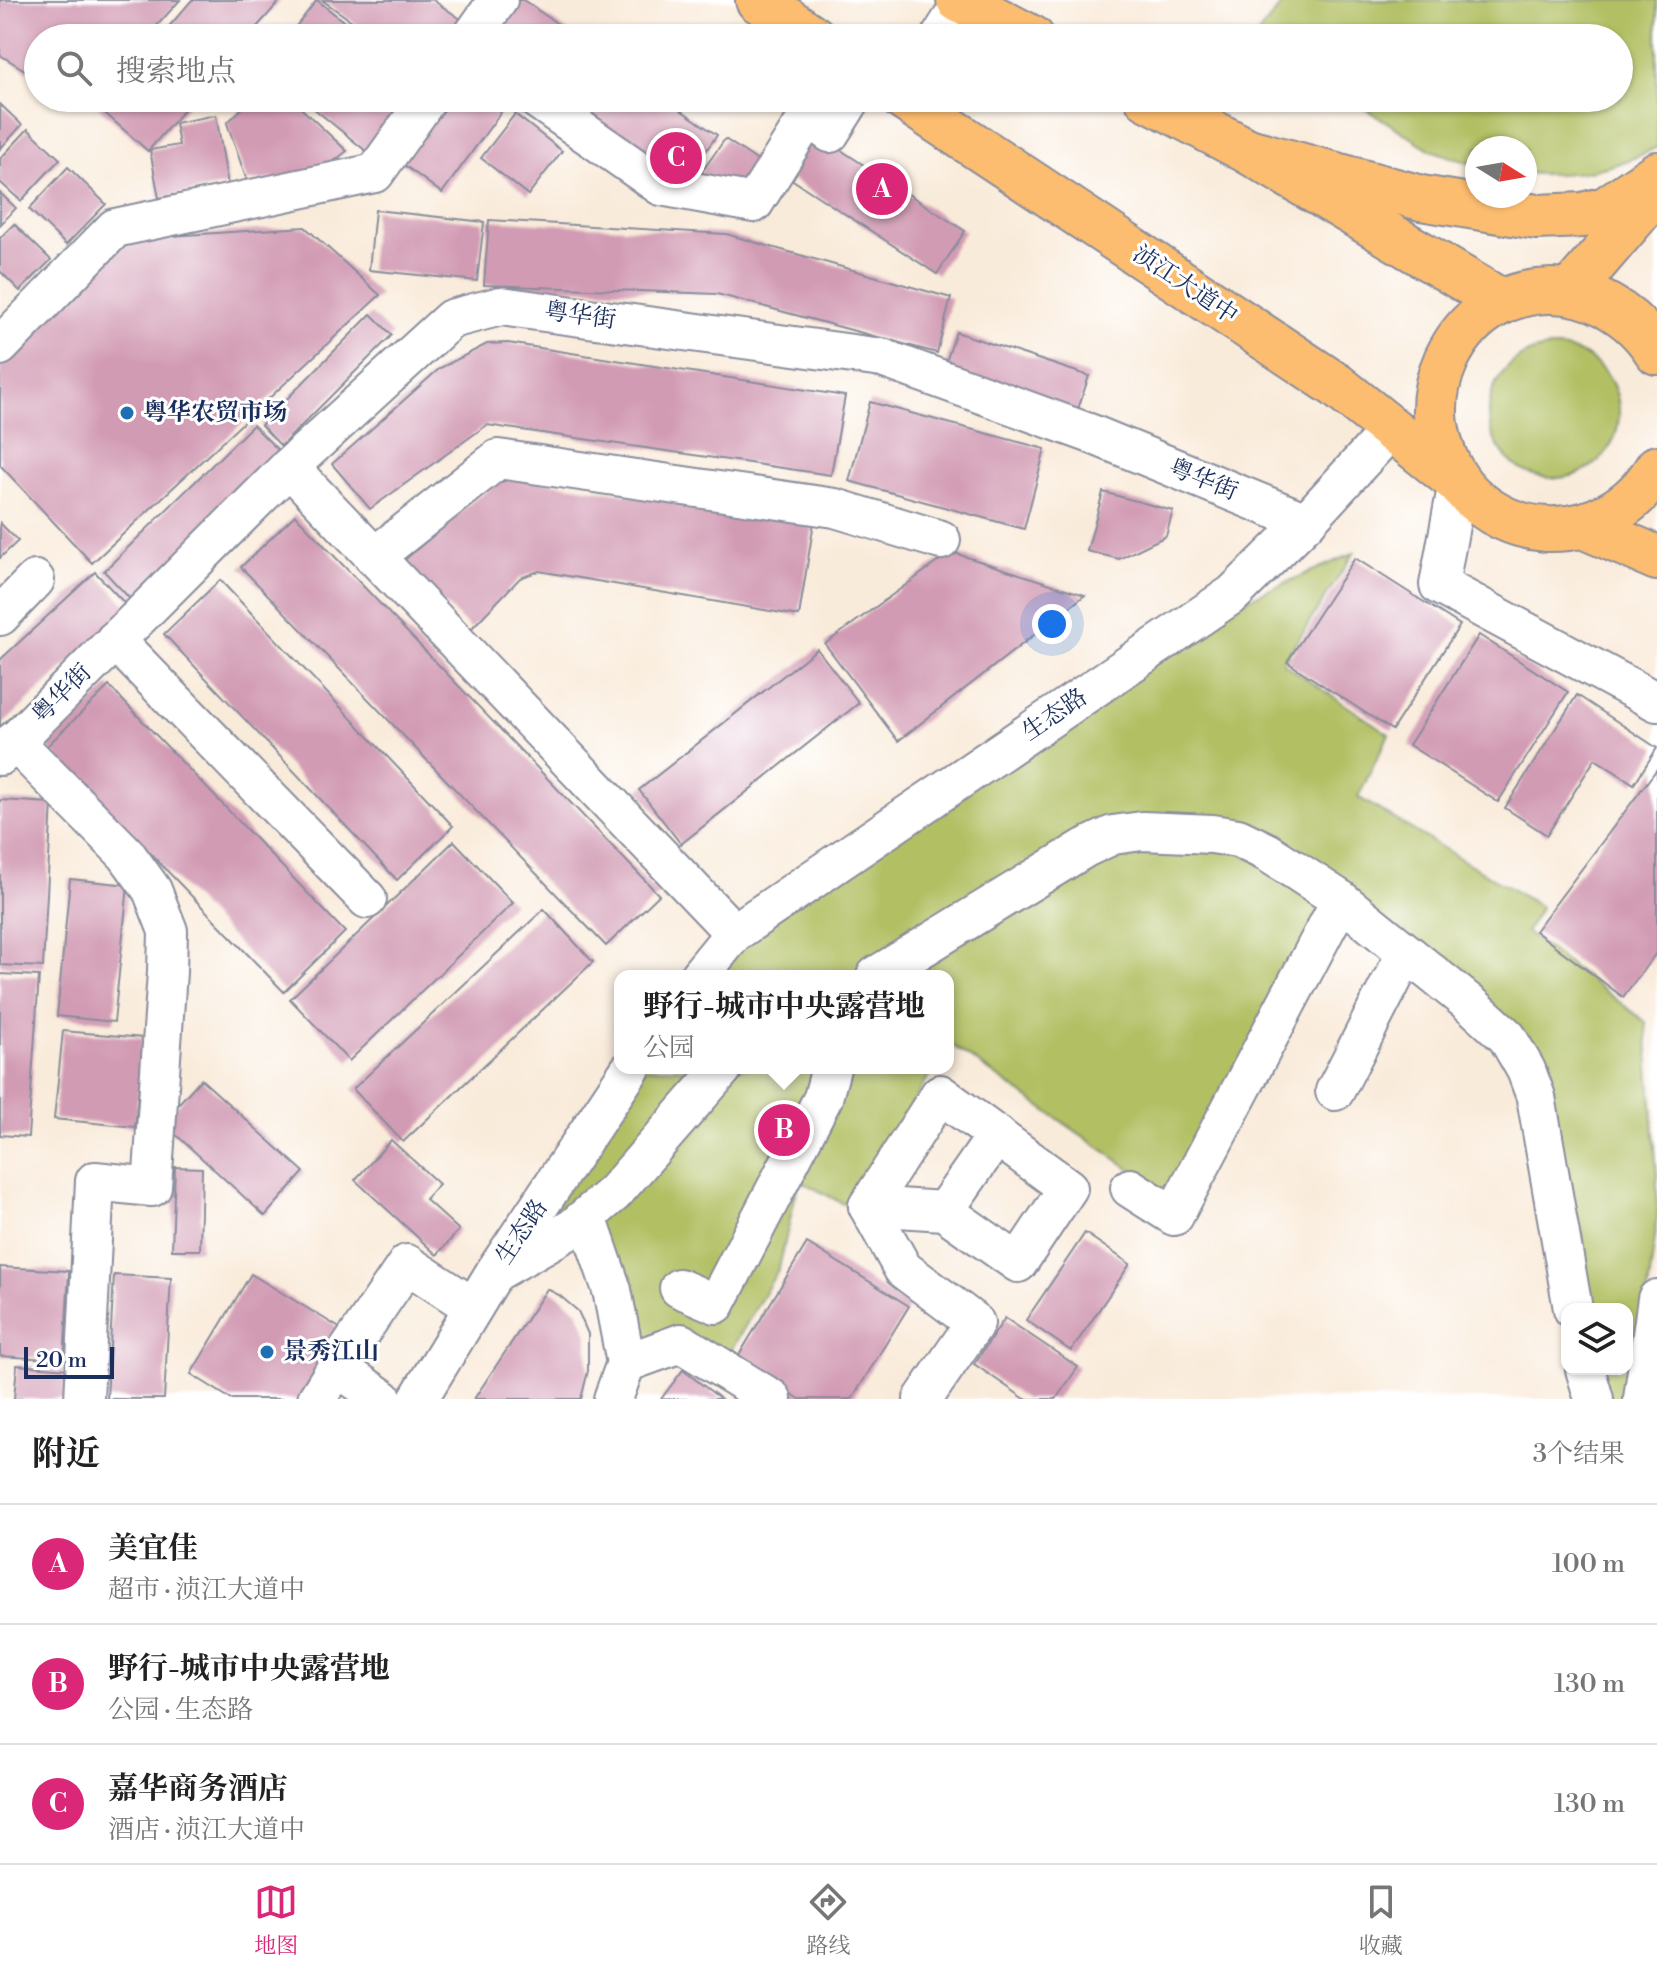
<!DOCTYPE html>
<html lang="zh">
<meta charset="utf-8">
<style>
:root{--surface:#fff;--page:#f2f2f2;--text:#222;--muted:#767676;--line:#e0e0e0;--accent:#db2777}
body{margin:0;font-family:"Libre Bodoni","Noto Serif SC",serif;background:var(--page);color:var(--text)}
.controls{position:absolute;right:24px;bottom:24px;display:grid;overflow:hidden;border-radius:16px;box-shadow:0 2px 6px #0004}
.controls button{width:72px;height:72px;display:grid;place-items:center;padding:0;border:0;border-bottom:2px solid var(--line);background:var(--surface);color:var(--text);font:40px sans-serif}
.compass{position:absolute;left:1465px;top:136px;width:72px;height:72px;border-radius:50%;background:var(--surface);box-shadow:0 2px 6px #0004;rotate:101deg}
.scale{position:absolute;left:24px;bottom:20px;width:90px;box-sizing:border-box;padding-left:8px;border:4px solid #1b2f5e;border-top:0;font-size:22px;line-height:28px;white-space:nowrap;color:#1b2f5e;-webkit-text-stroke:6px #fff;paint-order:stroke}
.you{position:absolute;left:1052px;top:624px;width:28px;height:28px;margin:-20px;border:6px solid #fff;border-radius:50%;background:#1a73e8;box-shadow:0 0 0 12px #1a73e833}
.badge{display:grid;place-items:center;width:52px;height:52px;border-radius:50%;background:var(--accent);color:#fff;font-size:26px;font-weight:700}
.pin{position:absolute;translate:-50% -50%;border:4px solid #fff;box-shadow:0 2px 8px #0006}
.popup{position:absolute;left:614px;top:970px;width:340px;height:104px;box-sizing:border-box;display:grid;place-content:center;border-radius:16px;background:var(--surface);filter:drop-shadow(0 2px 6px #0005);font-size:26px;white-space:nowrap;color:var(--muted)}
.popup b{font-size:30px;color:var(--text)}
.popup::after{content:'';position:absolute;left:50%;top:100%;margin-left:-16px;border:16px solid transparent;border-top-color:var(--surface)}
.list{margin:0;padding:0;list-style:none}
h2{display:flex;justify-content:space-between;align-items:center;height:104px;margin:0;padding:0 32px;font-size:34px}
h2 small{font-size:26px;font-weight:400;color:var(--muted)}
.list li{display:grid;grid-template-columns:52px 1fr auto;gap:24px;align-items:center;box-sizing:border-box;height:120px;padding:0 32px;border-top:2px solid var(--line)}
.list b{display:block;font-size:30px;white-space:nowrap}
.list p{margin:0;font-size:26px;white-space:nowrap;color:var(--muted)}
.list em{font-size:26px;font-style:normal;color:var(--muted)}
.icon{flex:none;width:44px;height:44px;fill:none;stroke:currentColor;stroke-width:2;stroke-linecap:round;stroke-linejoin:round}
.map{position:relative;flex:none;width:1657px;height:1399px;overflow:hidden}
.search{position:absolute;background:var(--surface);box-shadow:0 2px 6px #0004;left:24px;right:24px;top:24px;height:88px;display:flex;align-items:center;gap:20px;box-sizing:border-box;padding:0 28px;border-radius:44px;color:var(--muted);font-size:30px}
.sheet{height:464px;background:var(--surface)}
nav{display:flex;justify-content:space-around;align-items:center;box-sizing:border-box;height:112px;border-top:2px solid var(--line);background:var(--surface);font-size:22px;color:var(--muted)}
nav a{display:grid;justify-items:center;gap:4px}
nav .on{color:var(--accent)}
.map>svg:first-child{display:block}
.green{fill:#b2c063;stroke:#667860;stroke-width:2}
.building{fill:#d29bb4}
.lines{fill:none;stroke-linecap:round;stroke-linejoin:round}
.minor-casing{stroke:#8a8d9c;stroke-width:42}
.major-casing{stroke:#8a8d9c;stroke-width:48}
.highway-casing{stroke:#8a8d9c;stroke-width:48}
.minor{stroke:#fff;stroke-width:38}
.major{stroke:#fcbd6f;stroke-width:44}
.highway{stroke:#fcbd6f;stroke-width:44}
.poi-dot{fill:#1f6fb2;stroke:#fff;stroke-width:3}
.labels{text-anchor:middle;dominant-baseline:central;stroke-width:6;stroke-linejoin:round;paint-order:stroke}
.street-label{font-size:24px;fill:#1b2f5e;stroke:#fff}
.poi-label{font-size:24px;font-weight:bold;fill:#1b2f5e;stroke:#fff;text-anchor:start}
</style>
<div class="map">
<svg width="1657" height="1399" viewBox="0 0 1657 1399">
<rect width="100%" height="100%" fill="#fff"/>
<filter id="ink" filterUnits="userSpaceOnUse"><feTurbulence type="fractalNoise" baseFrequency=".0125" numOctaves="2"/><feDisplacementMap in="SourceGraphic" scale="16" xChannelSelector="R" yChannelSelector="G"/><feConvolveMatrix kernelMatrix="1 2 1 2 8 2 1 2 1" color-interpolation-filters="sRGB"/></filter>
<filter id="wash" filterUnits="userSpaceOnUse"><feTurbulence type="fractalNoise" baseFrequency=".006" numOctaves="4" result="noise"/><feDisplacementMap in="SourceGraphic" scale="32" xChannelSelector="R" yChannelSelector="G"/><feGaussianBlur stdDeviation="1.8" result="paint"/><feColorMatrix in="noise" values="0 0 0 0 0 0 0 0 0 0 0 0 0 0 0 0 0 1.4 0 .05"/><feComposite in="paint" operator="in"/></filter>
<g filter="url(#wash)">
<rect width="100%" height="100%" fill="#f9ebda"/>
<g class="green">
<path d="M 1285,0 L 1657,0 L 1657,147 C 1614,170 1573,177 1525,173 L 1525,148 L 1477,148 L 1477,166 L 1431,150 L 1349,98 L 1619,98 L 1619,38 L 1255,38 Z"/>
<circle cx="1554" cy="413" r="65"/>
<polygon points="1354,553 1283,663 1389,734 1358,797 1541,907 1526,932 1646,1022 1657,1176 1657,1222 1634,1399 1604,1399 1593,1369 1627,1369 1627,1309 1582,1309 1532,1068 1273,846 1080,842 852,976 709,976 741,939 1236,604"/>
<polygon points="1114,843 1235,850 1330,905 1174,1199 950,1044 948,1045 948,976 887,976"/>
<polygon points="640,1068 710,1068 609,1187 524,1247"/>
<polygon points="726,1068 934,1068 849,1207 799,1180 779,1268 723,1364 628,1359 588,1218"/>
</g>
<g id="blocks">
<g class="building">
<polygon points="0,0 180,0 146,38 38,38 38,78 0,55"/>
<polygon points="192,0 281,0 247,38 159,38"/>
<polygon points="317,0 364,38 287,38"/>
<polygon points="322,0 433,0 462,20 450,38 376,38"/>
<polygon points="514,0 523,0 578,38 488,38"/>
<polygon points="106,98 194,98 148,151 98,107"/>
<polygon points="253,98 290,98 347,151 315,176 247,181 227,123"/>
<polygon points="301,98 408,98 366,151"/>
<polygon points="441,98 490,98 504,108 442,193 396,159"/>
<polygon points="565,98 663,98 717,135 685,181"/>
<polygon points="0,104 22,125 0,149"/>
<polygon points="515,114 562,151 528,195 481,158"/>
<polygon points="216,115 228,185 159,198 150,150 179,145 175,123"/>
<polygon points="807,128 965,231 937,274 779,171"/>
<polygon points="28,129 60,159 21,201 0,182 0,159"/>
<polygon points="725,139 770,169 754,195 693,184"/>
<polygon points="68,167 106,204 66,245 29,209"/>
<polygon points="0,193 16,208 0,225"/>
<polygon points="375,210 484,222 477,281 369,270"/>
<polygon points="489,220 726,234 951,298 937,353 717,294 484,285"/>
<polygon points="14,224 51,260 20,291 0,271 0,238"/>
<polygon points="305,227 380,295 92,563 0,465 0,361 125,239"/>
<polygon points="371,314 392,335 281,446 261,425"/>
<polygon points="956,332 1089,376 1077,412 944,368"/>
<polygon points="508,343 845,396 831,475 487,425 370,509 332,464 440,368 487,344"/>
<polygon points="870,402 1045,449 1024,529 849,481"/>
<polygon points="253,425 282,454 132,601 104,571"/>
<polygon points="513,477 814,522 799,616 539,571 520,578 471,629 401,563 474,500 495,485"/>
<polygon points="1103,492 1173,511 1166,536 1119,559 1087,551"/>
<polygon points="295,515 659,895 606,946 241,567"/>
<polygon points="0,523 18,541 0,558"/>
<polygon points="951,552 1085,595 898,741 825,644"/>
<polygon points="1355,558 1460,625 1392,730 1287,662"/>
<polygon points="95,572 129,608 0,727 0,660"/>
<polygon points="220,580 453,826 397,880 164,634"/>
<polygon points="1479,635 1568,692 1498,802 1409,745"/>
<polygon points="817,649 859,703 681,844 639,790"/>
<polygon points="109,686 345,932 284,992 47,746"/>
<polygon points="1577,695 1657,748 1634,784 1595,759 1547,835 1505,808"/>
<polygon points="1657,769 1657,952 1623,997 1535,931"/>
<polygon points="0,800 52,803 43,967 0,965"/>
<polygon points="454,841 513,903 349,1061 290,999"/>
<polygon points="70,879 128,885 114,1022 57,1016"/>
<polygon points="544,909 593,962 403,1142 353,1089"/>
<polygon points="0,974 39,976 28,1137 0,1135"/>
<polygon points="63,1031 143,1038 135,1127 54,1119"/>
<polygon points="201,1079 304,1172 265,1216 162,1122"/>
<polygon points="391,1140 439,1184 425,1199 459,1230 437,1255 355,1180"/>
<polygon points="175,1167 202,1168 200,1250 172,1250"/>
<polygon points="1085,1233 1130,1264 1071,1351 1026,1320"/>
<polygon points="807,1243 909,1306 852,1399 800,1399 736,1360"/>
<polygon points="0,1267 69,1271 64,1360 0,1356"/>
<polygon points="251,1274 343,1330 302,1399 231,1399 191,1374"/>
<polygon points="114,1275 171,1278 164,1399 107,1399"/>
<polygon points="547,1289 559,1295 578,1311 588,1334 588,1371 581,1399 474,1399"/>
<polygon points="1005,1318 1078,1367 1056,1399 1025,1399 974,1364"/>
<polygon points="17,1365 69,1369 66,1399 14,1399"/>
<polygon points="683,1370 721,1399 661,1399"/>
</g>
</g>
</g>
<g filter="url(#ink)">
<use href="#blocks" fill-opacity="0" stroke="#8a8d9c" stroke-width="2"/>
<g class="lines">
<defs>
<g id="minor">
<polyline points="471,38 498,0"/>
<polyline points="940,38 964,0"/>
<polyline points="535,98 661,186 754,203 808,117 830,133 852,98"/>
<polyline points="0,346 115,228 375,173 428,98"/>
<polyline points="289,467 734,933"/>
<polyline points="1458,482 1439,585 1657,702"/>
<polyline points="374,557 498,459 835,508 941,540"/>
<polyline points="0,616 35,580"/>
<polyline points="115,640 367,899"/>
<polyline points="14,741 126,854 152,890 168,931 167,972 152,1187 95,1181 84,1399"/>
<polyline points="0,756 289,467 451,319 501,306 882,358 1089,433 1306,522"/>
<polyline points="699,976 734,933 1233,594 1306,522 1391,429"/>
<polyline points="876,976 1085,848 1113,835 1142,831 1212,834 1238,838 1267,852 1341,900 1474,1007 1507,1037 1526,1070 1536,1097 1573,1309"/>
<polyline points="1335,1091 1406,953"/>
<polygon points="940,1094 1068,1188 1018,1263 944,1211 868,1206"/>
<polyline points="1130,1188 1174,1216 1341,900"/>
<polyline points="868,1206 903,1269 975,1323 923,1399"/>
<polyline points="944,1211 997,1135"/>
<polyline points="587,1217 612,1290 626,1363 613,1399"/>
<polyline points="501,1269 573,1228 614,1193 723,1068"/>
<polyline points="679,1288 716,1304 823,1098 831,1068"/>
<polyline points="626,1363 681,1343 772,1399"/>
<polyline points="337,1367 407,1264 473,1307"/>
<polyline points="1585,1369 1594,1399"/>
<polyline points="317,1399 337,1367 383,1399"/>
<polyline points="418,1399 495,1272 631,1068"/>
<polyline points="1643,1399 1657,1299"/>
</g>
<g id="major">
<polyline points="758,0 814,38"/>
<polyline points="959,0 1032,38"/>
<polyline points="903,98 1336,385 1458,482"/>
<polyline points="1147,98 1248,151 1502,302"/>
</g>
<g id="highway">
<polyline points="1248,151 1421,198 1537,217 1583,215 1606,209 1657,174"/>
<polyline points="1570,292 1655,193"/>
<path d="M 1657,352 C 1605,270 1488,269 1446,360 C 1437,380 1433,403 1436,425 C 1440,450 1449,472 1466,491 C 1487,513 1515,527 1546,529 C 1592,531 1633,508 1657,468"/>
<polyline points="1583,526 1657,558"/>
</g>
</defs>
<use href="#minor" class="minor-casing"/>
<use href="#major" class="major-casing"/>
<use href="#highway" class="highway-casing"/>
<use href="#minor" class="minor"/>
<use href="#major" class="major"/>
<use href="#highway" class="highway"/>
</g>
</g>
<g class="poi-dot">
<circle cx="127" cy="413" r="8"/>
<circle cx="267" cy="1352" r="8"/>
</g>
<g class="labels">
<g class="street-label">
<text transform="translate(1185 285) rotate(34)">浈江大道中</text>
<text transform="translate(580 316) rotate(8)">粤华街</text>
<text transform="translate(1203 480) rotate(22)">粤华街</text>
<text transform="translate(62 694) rotate(-45)">粤华街</text>
<text transform="translate(1055 715) rotate(-34)">生态路</text>
<text transform="translate(522 1232) rotate(-56)">生态路</text>
</g>
<g class="poi-label">
<text x="143" y="413">粤华农贸市场</text>
<text x="283" y="1352">景秀江山</text>
</g>
</g>
</svg>
<div class="controls">
<button><svg class="icon" aria-label="layers" viewBox="0 0 24 24"><path d="M12 4l9 5-9 5-9-5zM3 14l9 5 9-5"/></svg></button>
</div>
<svg class="compass" viewBox="-18 -18 36 36"><path d="M0-13l5 13h-10z" fill="#e53935"/><path d="M0 13l5-13h-10z" fill="#767676"/></svg>
<div class="scale">20 m</div>
<div class="you"></div>
<div class="pin badge" style="left:882px;top:189px">A</div>
<div class="pin badge" style="left:784px;top:1130px">B</div>
<div class="popup"><b>野行-城市中央露营地</b>公园</div>
<div class="pin badge" style="left:676px;top:158px">C</div>
<div class="search"><svg class="icon" aria-label="search" viewBox="0 0 24 24"><circle cx="10" cy="10" r="6"/><path d="M15 15l6 6"/></svg>搜索地点</div>
</div>
<section class="sheet">
<h2>附近<small>3个结果</small></h2>
<ul class="list">
<li><span class="badge">A</span><div><b>美宜佳</b><p>超市 · 浈江大道中</p></div><em>100 m</em></li>
<li><span class="badge">B</span><div><b>野行-城市中央露营地</b><p>公园 · 生态路</p></div><em>130 m</em></li>
<li><span class="badge">C</span><div><b>嘉华商务酒店</b><p>酒店 · 浈江大道中</p></div><em>130 m</em></li>
</ul>
</section>
<nav>
<a class="on"><svg class="icon" aria-label="map" viewBox="0 0 24 24"><path d="M3 6l6-2 6 2 6-2v14l-6 2-6-2-6 2zM9 4v14M15 6v14"/></svg>地图</a>
<a><svg class="icon" aria-label="directions" viewBox="0 0 24 24"><path d="M12 3l9 9-9 9-9-9zM9 14v-3h6M13 9l2 2-2 2"/></svg>路线</a>
<a><svg class="icon" aria-label="saved" viewBox="0 0 24 24"><path d="M7 4h10v16l-5-4-5 4z"/></svg>收藏</a>
</nav>
